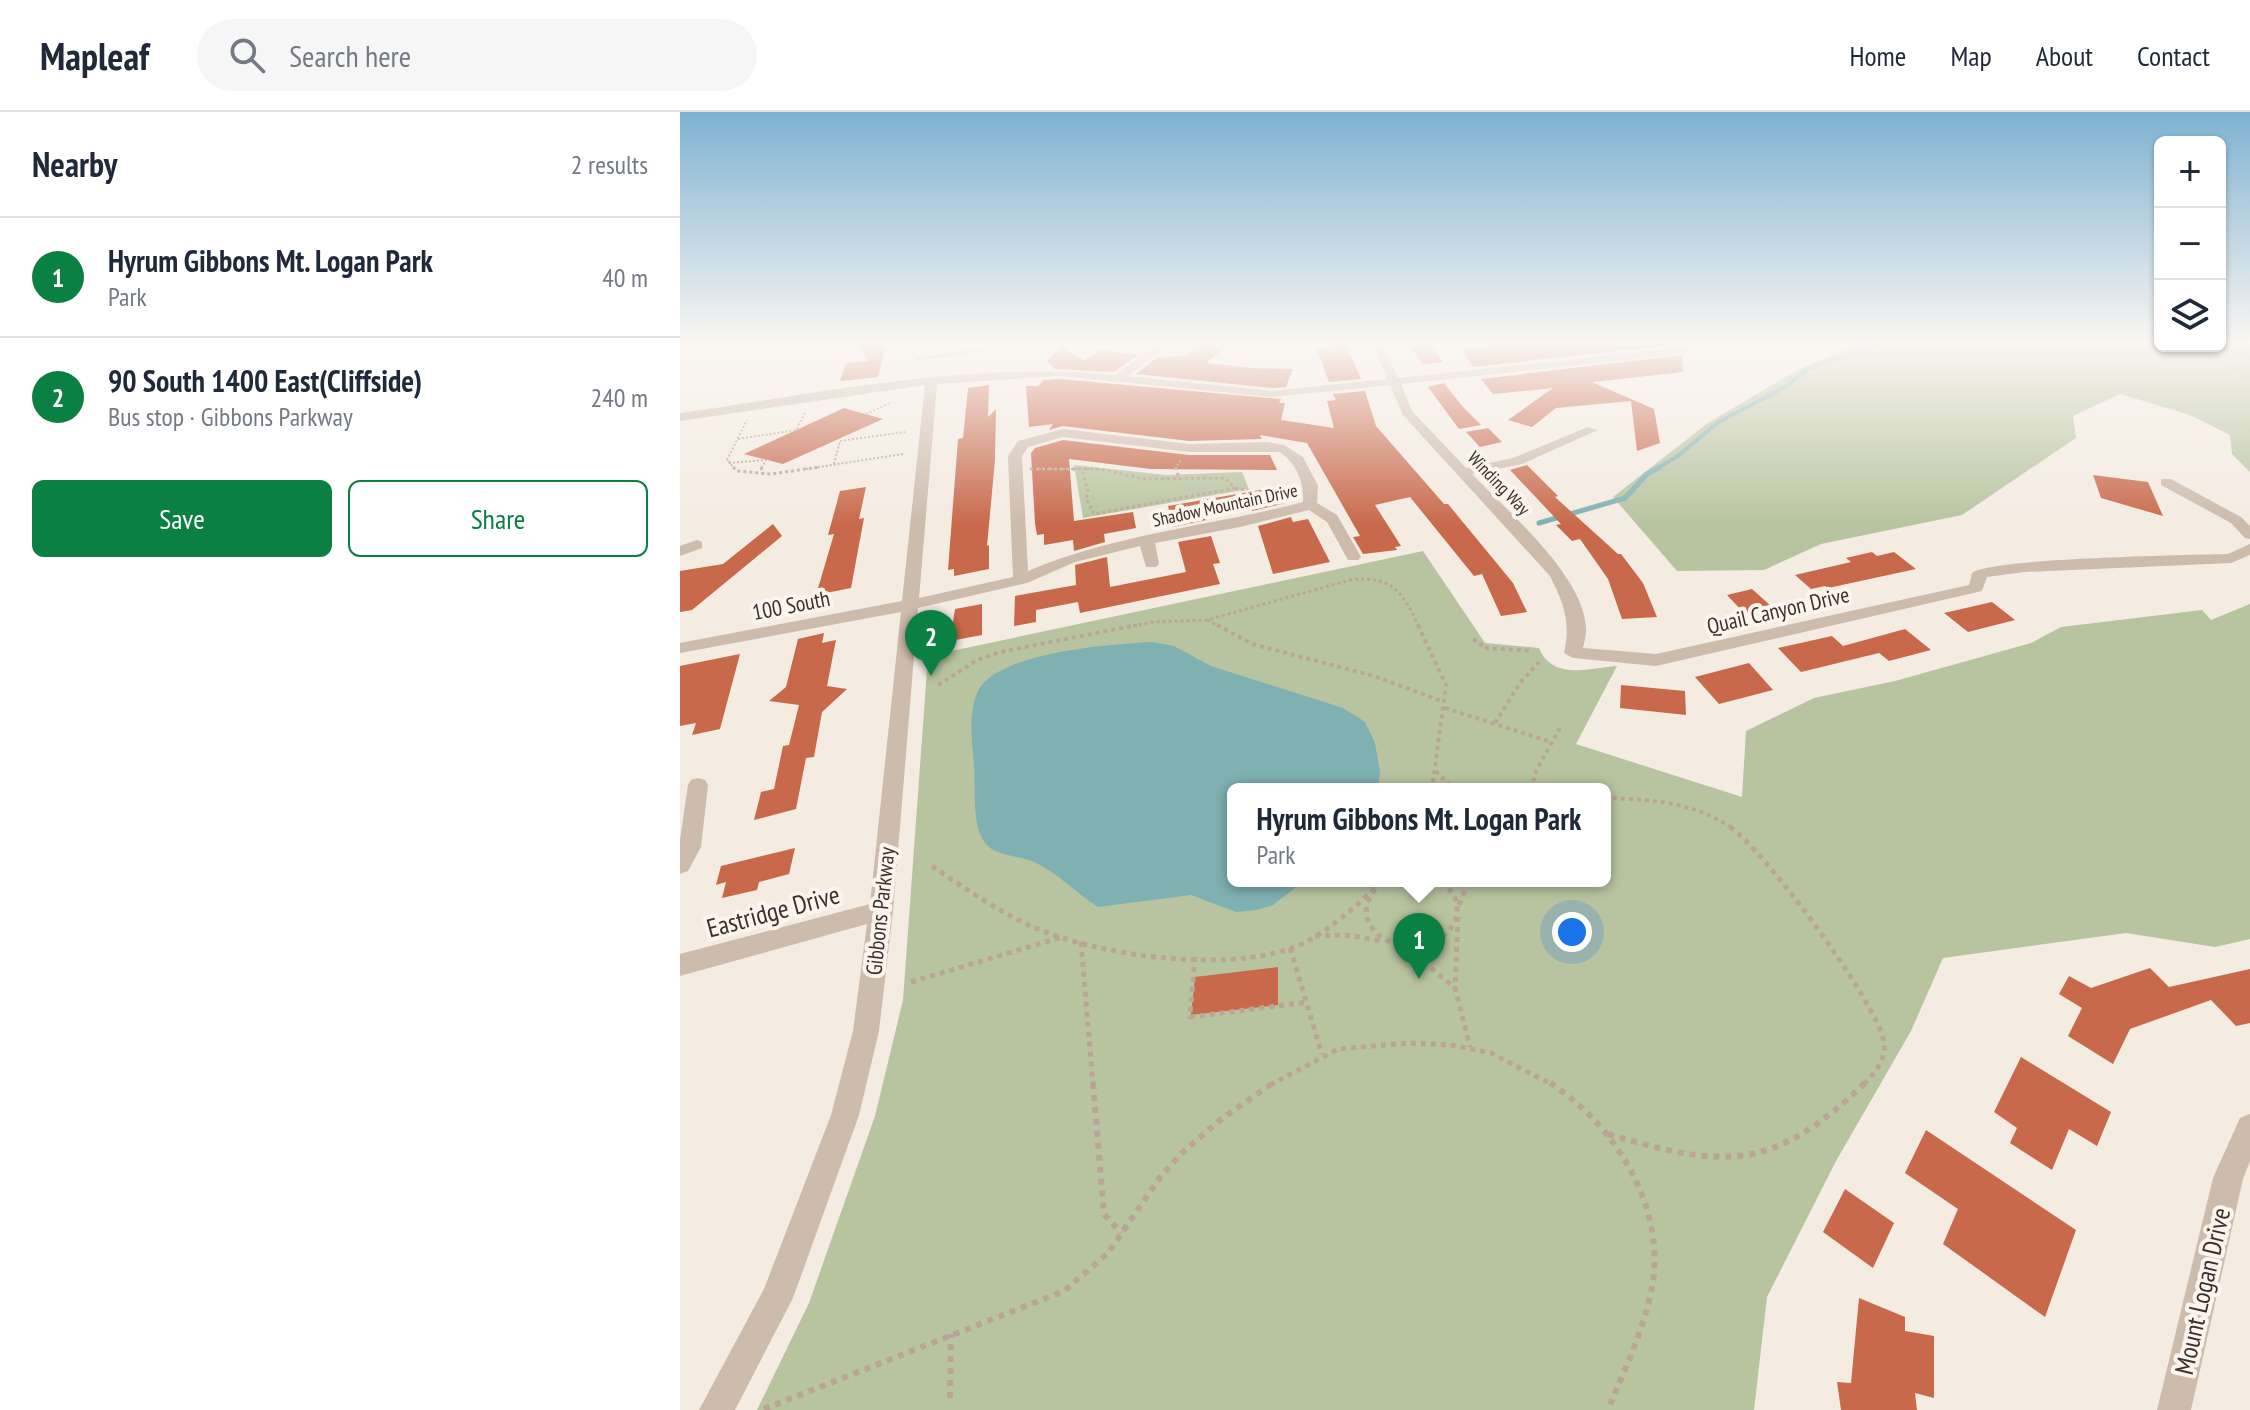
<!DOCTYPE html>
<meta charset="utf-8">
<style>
:root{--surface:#fff;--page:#f6f6f7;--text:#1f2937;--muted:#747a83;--line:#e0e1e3;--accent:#0b8043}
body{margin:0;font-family:"PT Sans Narrow",sans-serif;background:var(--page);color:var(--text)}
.controls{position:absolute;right:24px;top:24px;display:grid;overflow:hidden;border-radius:12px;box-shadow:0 2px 6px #0004}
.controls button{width:72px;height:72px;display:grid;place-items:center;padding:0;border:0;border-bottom:2px solid var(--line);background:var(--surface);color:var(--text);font:40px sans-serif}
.you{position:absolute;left:892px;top:820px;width:28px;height:28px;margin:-20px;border:6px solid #fff;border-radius:50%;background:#1a73e8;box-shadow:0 0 0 12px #1a73e833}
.badge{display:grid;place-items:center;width:52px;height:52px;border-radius:50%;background:var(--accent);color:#fff;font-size:26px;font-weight:700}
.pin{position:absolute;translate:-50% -66px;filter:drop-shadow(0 2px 4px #0008)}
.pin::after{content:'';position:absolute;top:42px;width:28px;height:24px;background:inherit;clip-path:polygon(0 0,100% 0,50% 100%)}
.popup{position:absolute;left:547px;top:671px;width:384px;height:104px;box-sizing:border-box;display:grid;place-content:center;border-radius:12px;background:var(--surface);filter:drop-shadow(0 2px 6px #0005);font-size:26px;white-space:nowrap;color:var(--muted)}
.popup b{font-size:30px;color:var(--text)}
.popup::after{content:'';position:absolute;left:50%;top:100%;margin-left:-16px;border:16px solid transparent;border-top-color:var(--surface)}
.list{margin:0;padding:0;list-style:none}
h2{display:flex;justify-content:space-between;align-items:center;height:104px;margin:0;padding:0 32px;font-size:34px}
h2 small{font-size:26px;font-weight:400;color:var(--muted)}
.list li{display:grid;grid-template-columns:52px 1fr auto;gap:24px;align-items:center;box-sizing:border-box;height:120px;padding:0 32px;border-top:2px solid var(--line)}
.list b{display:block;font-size:30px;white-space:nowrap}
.list p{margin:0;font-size:26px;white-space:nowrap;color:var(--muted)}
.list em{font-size:26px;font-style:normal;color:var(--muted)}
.actions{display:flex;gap:16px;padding:24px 32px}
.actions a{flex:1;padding:18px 0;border:2px solid var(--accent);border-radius:12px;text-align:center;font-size:28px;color:var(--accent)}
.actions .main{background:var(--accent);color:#fff}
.icon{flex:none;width:44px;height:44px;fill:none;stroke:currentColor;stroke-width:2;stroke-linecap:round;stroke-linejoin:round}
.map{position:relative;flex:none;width:1570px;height:1298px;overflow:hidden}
header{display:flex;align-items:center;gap:48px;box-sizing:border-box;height:112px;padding:0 40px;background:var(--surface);border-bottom:2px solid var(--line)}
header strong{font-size:38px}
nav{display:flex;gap:44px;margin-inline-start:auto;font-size:28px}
.search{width:560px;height:72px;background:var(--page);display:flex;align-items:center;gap:20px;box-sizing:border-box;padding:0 28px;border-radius:44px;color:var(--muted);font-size:30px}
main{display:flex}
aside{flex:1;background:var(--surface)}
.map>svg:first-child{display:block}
.green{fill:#b8c4a0;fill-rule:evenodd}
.water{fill:#7fb0b2}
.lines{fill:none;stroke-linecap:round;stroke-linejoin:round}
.stream-far1{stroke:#7fb0b2;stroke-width:4}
.stream{stroke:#7fb0b2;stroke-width:5}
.building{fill:#c8694b}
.path-far4{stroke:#b9a596;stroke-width:2;stroke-dasharray:2 2;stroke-linecap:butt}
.path-far3{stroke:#b9a596;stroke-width:3;stroke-dasharray:3 3;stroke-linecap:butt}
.path-far2{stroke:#b9a596;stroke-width:4;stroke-dasharray:4 4;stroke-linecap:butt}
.path-far1{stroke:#b9a596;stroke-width:5;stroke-dasharray:5 5;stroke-linecap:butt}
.path{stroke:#b9a596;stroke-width:6;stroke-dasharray:6 6;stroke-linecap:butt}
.minor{fill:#cdbbac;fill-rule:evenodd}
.labels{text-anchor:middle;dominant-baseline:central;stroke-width:8;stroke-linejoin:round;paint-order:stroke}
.far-street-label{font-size:18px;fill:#3b302b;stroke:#fbf5ee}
.street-label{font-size:22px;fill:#3b302b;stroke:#fbf5ee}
.near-street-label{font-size:26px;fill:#3b302b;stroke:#fbf5ee}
</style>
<header>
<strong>Mapleaf</strong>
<div class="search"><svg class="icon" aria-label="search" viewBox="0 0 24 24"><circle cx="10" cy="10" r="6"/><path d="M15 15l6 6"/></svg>Search here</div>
<nav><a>Home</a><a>Map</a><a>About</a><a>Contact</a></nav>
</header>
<main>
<aside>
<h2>Nearby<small>2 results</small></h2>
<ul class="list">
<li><span class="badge">1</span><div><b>Hyrum Gibbons Mt. Logan Park</b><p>Park</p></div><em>40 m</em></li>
<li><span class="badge">2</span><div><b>90 South 1400 East(Cliffside)</b><p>Bus stop · Gibbons Parkway</p></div><em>240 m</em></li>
</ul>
<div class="actions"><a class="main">Save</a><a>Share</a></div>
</aside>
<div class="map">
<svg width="1570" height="1298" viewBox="0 0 1570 1298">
<rect width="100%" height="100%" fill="#f4ebe1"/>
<g class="green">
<polygon points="1167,231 1480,231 1480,234 1570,231 1570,360 1552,342 1550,323 1510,303 1440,282 1393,304 1396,326 1282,403 1141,432 1084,458 997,459 933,385 1028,311 1123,255 1178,233"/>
<polygon points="394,353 486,363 562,360 569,377 403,406"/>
<path d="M 743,439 L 805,531 L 859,536 C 873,569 909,556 937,554 L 896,632 L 1062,685 L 1066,619 L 1134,586 L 1215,569 L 1351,531 L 1381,515 L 1522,498 L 1531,508 L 1570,492 L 1570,827 L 1535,835 L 1446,821 L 1263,846 L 1231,919 L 1156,1049 L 1087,1185 L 1074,1298 L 77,1298 L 129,1191 L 195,1004 L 223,888 L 248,544 ZM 553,677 L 925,677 L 925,769 L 553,769 Z"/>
</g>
<path class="water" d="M 472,530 L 494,534 L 531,554 L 663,596 L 685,610 L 695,631 L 700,660 L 698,677 L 553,677 L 553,769 L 624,769 L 593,793 L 577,798 L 556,800 L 511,783 L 418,795 C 395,781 379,761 354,750 C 339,743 316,745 305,731 C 291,712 296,675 294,653 C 292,630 288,603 297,581 C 314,540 432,532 472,530 Z"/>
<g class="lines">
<polyline class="stream-far1" points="976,357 998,344 1037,311 1107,274 1129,256 1206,231"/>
<polyline class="stream" points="859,411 945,386 967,362 980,355"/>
</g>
<g class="building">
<polygon points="177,231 206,231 198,265 160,269 166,251 188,249"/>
<polygon points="520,231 551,231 526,251 572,256 613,257 606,275 592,276 456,262 478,245 504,244"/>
<polygon points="843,231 1001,231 1001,232 793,255 781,237"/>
<polygon points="666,233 681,267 649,270 636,236"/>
<polygon points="750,233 763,250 743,252 730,235"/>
<polygon points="382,235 404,249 420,238 458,243 434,260 375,257 367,249"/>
<polygon points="1002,243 1003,260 912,270 974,297 980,331 957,339 951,289 876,296 852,315 828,308 873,276 813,282 801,267"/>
<polygon points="380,267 601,287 599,291 605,291 601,308 654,316 647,289 656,288 653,282 685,279 696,314 764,392 768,392 833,471 847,500 821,504 802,462 794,464 730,385 695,393 721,434 715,435 717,438 683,442 673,425 680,424 627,331 580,323 582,327 509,329 383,314 369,318 373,312 349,315 346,274 358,274 364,268"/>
<polygon points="764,271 783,295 801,313 779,317 748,275"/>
<polygon points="309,273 308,305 316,297 315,348 307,434 309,433 309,457 274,464 274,457 268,458 278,327 283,326 288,276"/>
<polygon points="164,296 203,307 103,352 64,342"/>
<polygon points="808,316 822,330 800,335 786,320"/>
<polygon points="383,328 509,343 590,343 597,358 471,357 389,347 394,409 453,400 456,416 424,422 425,430 394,439 393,428 364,433 364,422 357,423 355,411 351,341 355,336"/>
<polygon points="847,353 878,384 875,385 938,442 941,442 963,471 977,505 942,507 928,467 900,427 892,429 876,413 881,412 830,358"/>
<polygon points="1413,363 1468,370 1483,404 1421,386"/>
<polygon points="186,375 179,407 184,406 171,476 136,483 154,422 148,423 160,379"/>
<polygon points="598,375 605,391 572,399 571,396 524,404 526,408 493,415 488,394"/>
<polygon points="611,405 613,410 628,407 650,450 593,462 578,414"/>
<polygon points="93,412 102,424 12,498 0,500 0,459 43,452"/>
<polygon points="531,424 540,451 533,452 540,472 400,501 398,490 356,498 356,510 334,514 335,484 396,473 395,453 427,445 430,475 506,460 498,430"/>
<polygon points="1192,440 1197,444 1214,440 1236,457 1148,476 1145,474 1131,477 1115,463 1171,450 1166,446"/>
<polygon points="1072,477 1091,494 1064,501 1047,483"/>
<polygon points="1312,490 1335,508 1288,520 1264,501"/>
<polygon points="302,492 302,523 270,529 275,497"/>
<polygon points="1225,517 1251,538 1209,549 1199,541 1121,560 1098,536 1152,524 1163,534"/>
<polygon points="144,521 142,531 156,528 147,574 167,577 142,600 134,645 126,646 116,697 74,708 81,680 94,677 103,634 109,633 119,593 89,589 106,575 118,527"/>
<polygon points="60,542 40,617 12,623 16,611 0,614 0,554"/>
<polygon points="1069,551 1093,578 1039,592 1015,565"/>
<polygon points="941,573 1005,579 1006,603 940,596"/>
<polygon points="115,736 109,762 79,770 77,778 42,786 46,770 36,773 41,754"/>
<polygon points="598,855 598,893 511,903 515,865"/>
<polygon points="1470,856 1489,875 1570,857 1570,911 1556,914 1531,888 1450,917 1433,952 1388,924 1402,896 1379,882 1389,864 1411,876"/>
<polygon points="1341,945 1431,1000 1417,1034 1389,1017 1372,1058 1330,1031 1337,1016 1314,1000"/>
<polygon points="1246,1018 1396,1118 1365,1205 1263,1132 1278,1097 1225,1061"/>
<polygon points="1165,1077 1214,1111 1193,1156 1143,1120"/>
<polygon points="1179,1186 1225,1205 1225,1219 1254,1224 1254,1286 1235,1281 1237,1298 1161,1298 1157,1270 1171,1271"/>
</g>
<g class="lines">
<g class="path-far4">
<polyline points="1515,234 1570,265"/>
<polyline points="186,302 212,290"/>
<polyline points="58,327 116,318 125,301"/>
<polyline points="49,351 86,348 81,357"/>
<polyline points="154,352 160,329 225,320"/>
<polyline points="55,357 47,348 67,308"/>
<polyline points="126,357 223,342"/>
<polyline points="359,357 418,357"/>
<polyline points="495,357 501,348"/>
</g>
<g class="path-far3">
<polyline points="53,355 57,359 91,362 140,355"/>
<polyline points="81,355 83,362"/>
<polyline points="496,355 499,367"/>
<polyline points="350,357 420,357 465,367 545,366 555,376 414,402 406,386 408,379 402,358"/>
<polyline points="555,376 570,379 576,393"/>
<polyline points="527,508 540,515"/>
<path d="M 447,515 L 473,510 L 527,508 L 670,468 C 712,463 723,480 739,515"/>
</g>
<g class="path-far2">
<polyline points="537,513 572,532 694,564 764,590"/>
<polyline points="738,513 766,573 752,677"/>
<polyline points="793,528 799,529 803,536 851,539"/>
<polyline points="258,573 297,548 320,540 457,513"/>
<polyline points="765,596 871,630"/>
<polyline points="815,611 840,571 859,550"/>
<polyline points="756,659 773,677"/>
<polyline points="851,677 856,659 881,614"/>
<path d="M 925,686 C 968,687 1016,690 1053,717"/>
</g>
<g class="path-far1">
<path d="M 1050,715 C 1085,739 1197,890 1204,930 C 1207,947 1194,962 1183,973"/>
<path d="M 252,754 C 284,776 316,798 351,814 C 418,844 539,860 609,837 C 643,826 677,793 703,769"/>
<path d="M 695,777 C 686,790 682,804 693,817 C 720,851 786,831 776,789 C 774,781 767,775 762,769"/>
<polyline points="779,793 789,769"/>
<polyline points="778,805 775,876 790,935"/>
<polyline points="635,824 666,823 702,829"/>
<polyline points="401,830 413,973"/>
<polyline points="610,836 642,942"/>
<polyline points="728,837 775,876"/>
<polyline points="515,845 510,905 628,890"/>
<polyline points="231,870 382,825"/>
<polyline points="590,973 658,937 730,931 771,933 811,941 873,973"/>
</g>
<g class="path">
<polyline points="413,971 424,1102 441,1121"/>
<path d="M 870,971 C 934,1012 984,1092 973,1169 C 966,1214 945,1256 928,1298"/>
<path d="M 928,1022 C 1045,1057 1093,1060 1185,971"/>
<polyline points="270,1286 271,1222"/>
<polyline points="84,1297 384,1179 428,1141 481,1064 504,1039 540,1008 593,971"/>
</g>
<g class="minor">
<polygon points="327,231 356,231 240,249 235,246"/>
<path d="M 479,231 L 491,231 L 448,264 L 592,279 L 707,267 L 692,231 L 702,231 L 718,266 L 1043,231 L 986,244 L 721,272 L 732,299 L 786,356 L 833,346 L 908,315 L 918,318 L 842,352 L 792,362 C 827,399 906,465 906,518 C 906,524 904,531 903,536 L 976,542 L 1289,473 L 1292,461 C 1309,446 1511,443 1548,442 L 1570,432 L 1570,443 L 1551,451 L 1344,460 L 1307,465 L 1302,479 L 976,554 L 893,546 L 884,541 C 891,510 884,492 870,464 L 723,303 L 710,273 L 592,285 L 380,264 L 257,272 L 239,486 L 333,465 L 328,344 L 338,329 L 383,317 L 509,332 L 588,330 L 604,333 L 623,345 L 638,374 L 637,391 L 657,403 L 681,445 L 678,448 L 668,448 L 647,410 L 629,398 L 560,415 L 475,431 L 479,452 L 476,455 L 466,455 L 460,434 L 395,450 L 347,471 L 238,496 L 213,799 L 199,919 L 179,1003 L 113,1186 L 55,1298 L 19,1298 L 84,1177 L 151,1003 L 173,919 L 187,812 L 0,864 L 0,842 L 190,792 L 221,500 L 0,541 L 0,531 L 222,489 L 245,273 L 0,309 L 0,301 C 144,281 289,249 435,263 ZM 383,325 L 509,340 L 600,340 C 617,352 624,370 623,390 C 532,414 436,422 348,459 L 342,344 L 348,335 Z"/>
<polygon points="1481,367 1491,367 1561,405 1570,414 1570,427 1565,426 1551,411 1481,373"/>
<polygon points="17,428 22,430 22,436 0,444 0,434"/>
<polygon points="18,666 25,668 28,673 21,735 8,759 0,762 0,728 8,673 11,668"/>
<polygon points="1570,1002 1570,1049 1563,1067 1511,1298 1477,1298 1533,1066 1560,1006"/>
</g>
</g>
<linearGradient id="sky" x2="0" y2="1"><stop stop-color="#7eb2d2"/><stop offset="0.56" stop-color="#faf6f2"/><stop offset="1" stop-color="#faf6f2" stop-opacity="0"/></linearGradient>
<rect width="1570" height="413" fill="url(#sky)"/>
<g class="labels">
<g class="far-street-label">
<text transform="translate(819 371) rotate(46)">Winding Way</text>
<text transform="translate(545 393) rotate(-12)">Shadow Mountain Drive</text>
</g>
<g class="street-label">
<text transform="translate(111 493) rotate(-11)">100 South</text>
<text transform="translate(1098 498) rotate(-13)">Quail Canyon Drive</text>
<text transform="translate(200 799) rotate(-84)">Gibbons Parkway</text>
</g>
<g class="near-street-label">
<text transform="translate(93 799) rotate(-15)">Eastridge Drive</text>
<text transform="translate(1522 1179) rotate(-77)">Mount Logan Drive</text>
</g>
</g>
</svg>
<div class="controls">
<button>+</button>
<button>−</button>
<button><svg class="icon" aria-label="layers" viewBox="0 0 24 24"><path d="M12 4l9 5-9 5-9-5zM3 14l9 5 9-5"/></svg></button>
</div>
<div class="you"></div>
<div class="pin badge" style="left:739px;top:867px">1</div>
<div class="popup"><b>Hyrum Gibbons Mt. Logan Park</b>Park</div>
<div class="pin badge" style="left:251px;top:564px">2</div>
</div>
</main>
